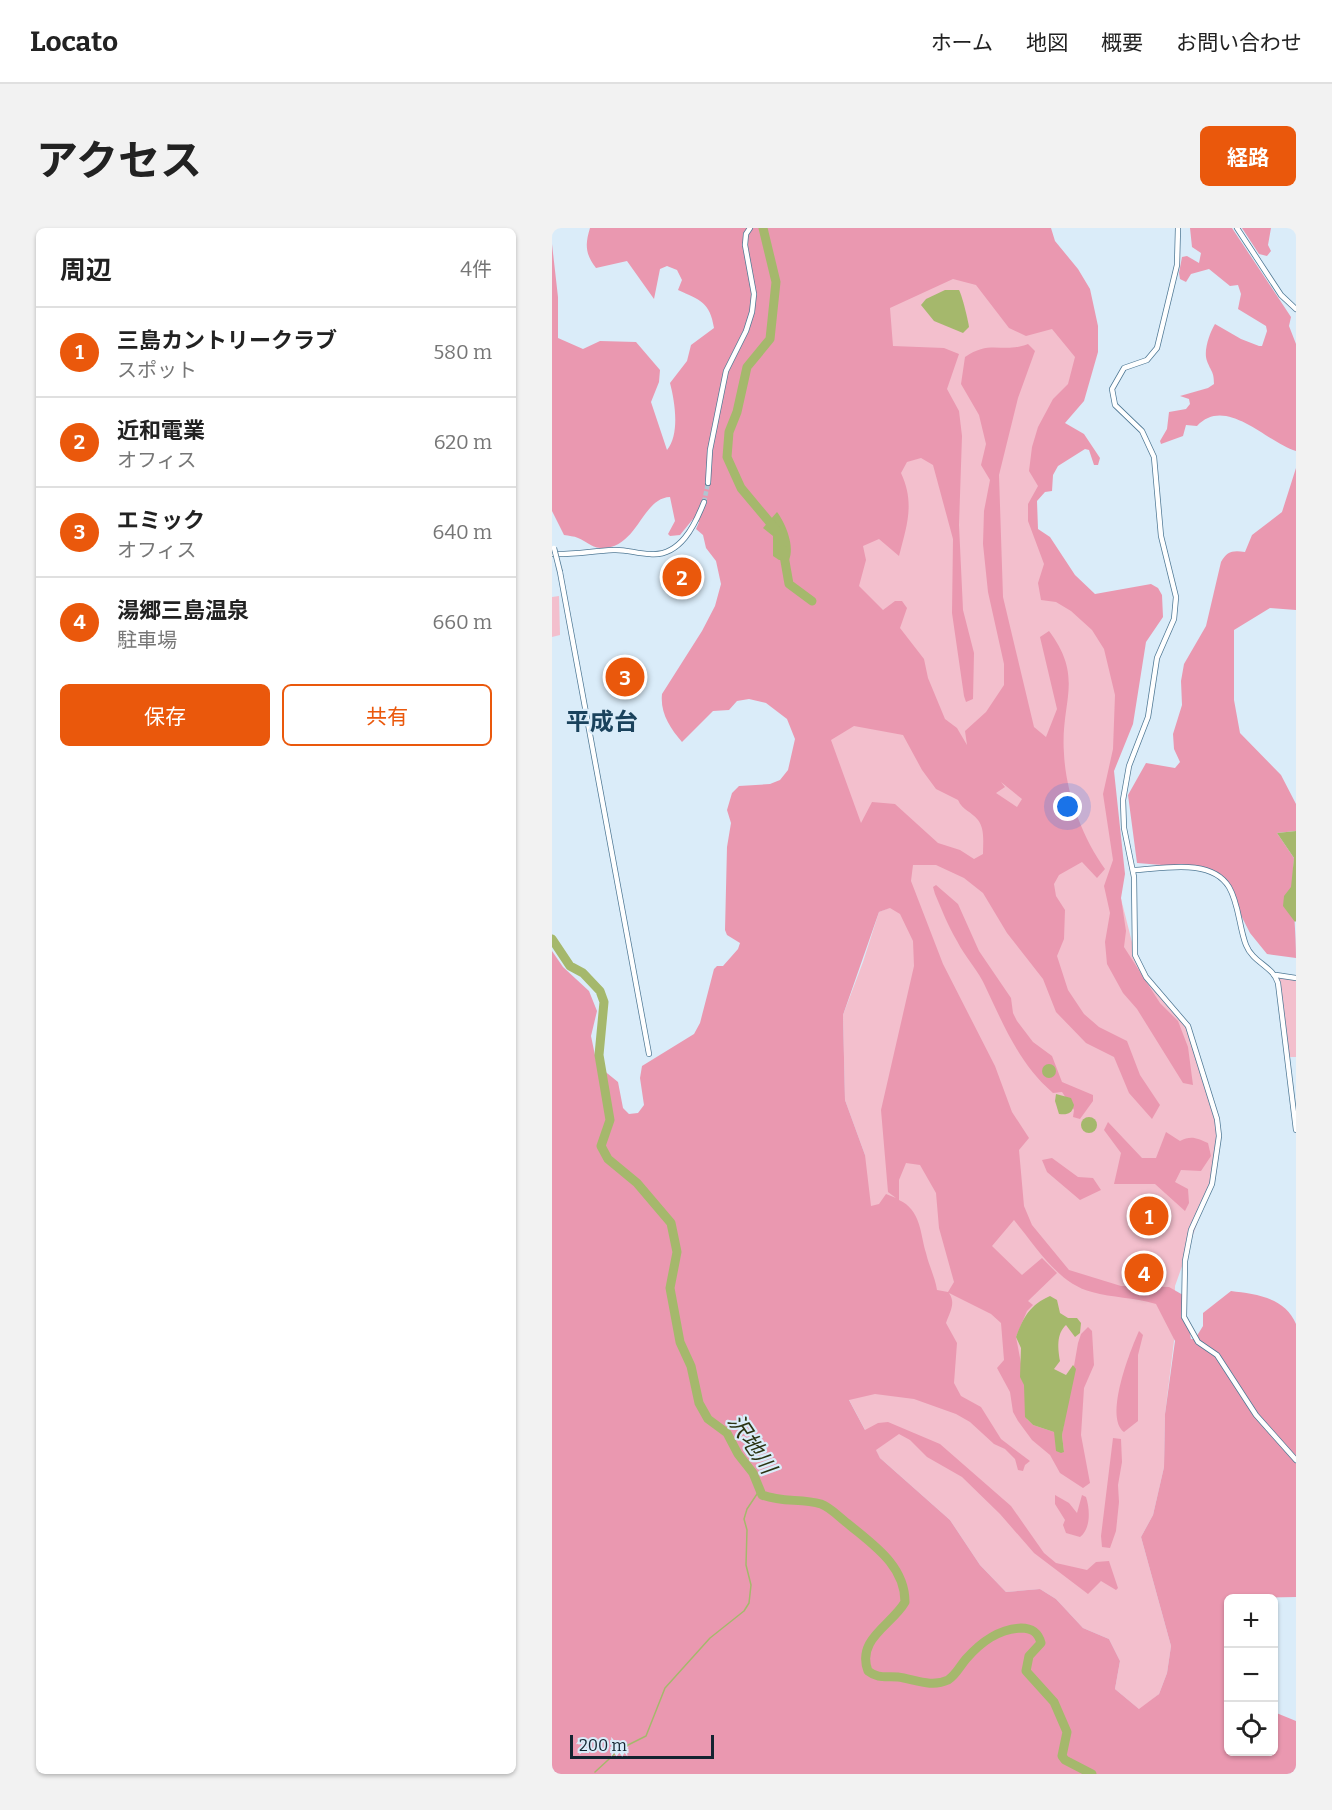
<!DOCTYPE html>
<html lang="ja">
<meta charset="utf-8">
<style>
:root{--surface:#fff;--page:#f2f2f2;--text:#222;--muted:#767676;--line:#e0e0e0;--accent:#ea580c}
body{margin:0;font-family:Bitter,"Noto Sans JP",serif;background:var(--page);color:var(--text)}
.controls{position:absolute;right:18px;bottom:18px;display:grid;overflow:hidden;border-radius:9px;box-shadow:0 2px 4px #0004}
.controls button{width:54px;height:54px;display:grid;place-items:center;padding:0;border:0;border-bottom:2px solid var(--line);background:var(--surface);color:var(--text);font:30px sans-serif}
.scale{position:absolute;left:18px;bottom:15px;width:144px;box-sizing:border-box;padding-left:6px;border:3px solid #132430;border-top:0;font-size:16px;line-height:21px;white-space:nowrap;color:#132430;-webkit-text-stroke:4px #daecf9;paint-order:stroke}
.you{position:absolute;left:516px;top:579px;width:21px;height:21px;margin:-15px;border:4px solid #fff;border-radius:50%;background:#1a73e8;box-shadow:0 0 0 9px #1a73e833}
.badge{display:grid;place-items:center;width:39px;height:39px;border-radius:50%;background:var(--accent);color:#fff;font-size:20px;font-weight:700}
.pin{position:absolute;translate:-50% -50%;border:3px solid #fff;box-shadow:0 2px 6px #0006}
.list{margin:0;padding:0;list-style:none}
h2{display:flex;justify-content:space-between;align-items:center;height:78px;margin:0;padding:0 24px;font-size:26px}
h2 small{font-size:20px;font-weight:400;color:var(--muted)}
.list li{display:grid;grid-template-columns:39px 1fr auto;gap:18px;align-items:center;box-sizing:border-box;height:90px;padding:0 24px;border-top:2px solid var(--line)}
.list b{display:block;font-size:22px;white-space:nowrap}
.list p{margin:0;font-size:20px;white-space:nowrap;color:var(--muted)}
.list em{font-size:20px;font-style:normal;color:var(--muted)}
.actions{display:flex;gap:12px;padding:18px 24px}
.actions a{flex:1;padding:14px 0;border:2px solid var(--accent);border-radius:9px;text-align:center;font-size:21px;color:var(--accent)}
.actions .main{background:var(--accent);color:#fff}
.icon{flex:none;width:33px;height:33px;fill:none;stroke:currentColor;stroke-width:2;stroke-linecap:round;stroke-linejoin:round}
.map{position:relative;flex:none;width:744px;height:1546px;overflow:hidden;border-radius:9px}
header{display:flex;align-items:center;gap:36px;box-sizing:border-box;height:84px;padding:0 30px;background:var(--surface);border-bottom:2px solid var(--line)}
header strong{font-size:28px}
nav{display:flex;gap:33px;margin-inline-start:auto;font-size:21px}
.intro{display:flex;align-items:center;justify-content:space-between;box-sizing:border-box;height:144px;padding:0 36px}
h1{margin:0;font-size:42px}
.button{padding:15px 27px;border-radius:9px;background:var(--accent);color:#fff;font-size:21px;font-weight:700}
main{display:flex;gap:36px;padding:0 36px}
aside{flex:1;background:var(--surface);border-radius:9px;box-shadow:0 2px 4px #0004}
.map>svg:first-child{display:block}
.green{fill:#f3bfcd}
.forest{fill:#ea98b0;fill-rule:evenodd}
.water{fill:#a5b86c}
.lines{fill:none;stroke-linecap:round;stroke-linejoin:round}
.stream{stroke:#a5b86c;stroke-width:1.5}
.river{stroke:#a5b86c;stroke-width:9}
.tertiary-tunnel{stroke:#b2c4d1;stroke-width:4.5;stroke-dasharray:4.5 2;stroke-linecap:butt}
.tertiary-casing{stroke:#507995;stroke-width:6}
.tertiary{stroke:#fff;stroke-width:4.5}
.tertiary-bridge-casing{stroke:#507995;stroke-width:6;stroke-linecap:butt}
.tertiary-bridge{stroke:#fff;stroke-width:4.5}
.labels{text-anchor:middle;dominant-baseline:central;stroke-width:4.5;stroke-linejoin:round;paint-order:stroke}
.water-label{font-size:22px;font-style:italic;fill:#2b3312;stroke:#daecf9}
.quarter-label{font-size:24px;font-weight:bold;fill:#1a425c;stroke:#daecf9}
</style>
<header>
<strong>Locato</strong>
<nav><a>ホーム</a><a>地図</a><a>概要</a><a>お問い合わせ</a></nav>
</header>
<div class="intro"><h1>アクセス</h1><a class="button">経路</a></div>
<main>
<aside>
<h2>周辺<small>4件</small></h2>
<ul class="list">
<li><span class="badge">1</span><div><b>三島カントリークラブ</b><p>スポット</p></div><em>580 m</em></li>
<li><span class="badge">2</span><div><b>近和電業</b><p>オフィス</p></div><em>620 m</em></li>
<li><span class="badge">3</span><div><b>エミック</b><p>オフィス</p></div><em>640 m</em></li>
<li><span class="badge">4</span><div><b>湯郷三島温泉</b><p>駐車場</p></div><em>660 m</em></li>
</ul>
<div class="actions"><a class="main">保存</a><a>共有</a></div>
</aside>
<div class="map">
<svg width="744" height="1546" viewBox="0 0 744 1546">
<rect width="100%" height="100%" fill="#daecf9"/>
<g class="green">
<polygon points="411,45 496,98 517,105 526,139 488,265 480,277 486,305 566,444 569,507 559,558 564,651 584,730 594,749 622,780 641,812 666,899 664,942 623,1058 622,1113 613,1186 612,1239 601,1287 589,1309 619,1418 615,1445 607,1466 588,1482 563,1461 568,1433 557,1411 531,1400 504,1371 488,1361 454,1364 428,1337 398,1292 328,1230 269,1119 282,1079 313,927 293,872 291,787 311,734 327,684 337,680 242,471 335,116 334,80"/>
<polygon points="7,368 8,407 0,409 0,369"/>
<polygon points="724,747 744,750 744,829 734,829"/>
</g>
<g class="forest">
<path d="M 38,0 L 499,0 L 503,13 L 526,41 L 538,61 L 546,98 L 546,124 L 532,173 L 513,195 L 532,206 L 548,230 L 546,237 L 542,237 L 537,222 L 533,221 L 506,238 L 501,247 L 500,263 L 493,264 L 485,273 L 486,301 L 498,309 L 523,347 L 543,366 L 599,356 L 606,360 L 610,367 L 611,389 L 594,414 L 581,496 L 562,543 L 573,646 L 569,670 L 574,703 L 572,719 L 608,775 L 626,793 L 636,819 L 641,857 L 631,855 L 585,781 L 571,765 L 555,736 L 553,714 L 558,685 L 552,658 L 561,632 L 551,566 L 561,521 L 563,467 L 552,421 L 540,402 L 519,383 L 504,374 L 489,372 L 486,355 L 492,336 L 476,293 L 476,276 L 486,258 L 477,243 L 480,219 L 486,199 L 501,171 L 516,156 L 523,129 L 500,101 L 474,108 L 457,100 L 424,57 L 401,51 L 338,80 L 341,118 L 392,120 L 407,126 L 395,161 L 407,183 L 410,208 L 407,297 L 411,382 L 422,425 L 421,471 L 414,474 L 412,468 L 400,385 L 401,311 L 381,237 L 369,230 L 355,234 L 349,245 C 363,275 355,297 347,328 L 327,311 L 311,318 L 314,332 L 307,358 L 331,382 L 343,373 L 350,373 L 355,380 L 348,400 L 372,431 L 376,450 L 393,491 L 405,500 L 415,517 L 413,503 L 434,484 L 452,457 L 452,436 L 436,364 L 431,316 L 432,283 L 438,252 L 429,237 L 434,216 L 427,187 L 409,156 L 413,129 C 439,111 450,126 476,116 L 483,123 L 466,170 L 447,247 L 451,369 L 482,499 L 494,509 L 505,481 L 488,409 L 497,403 C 533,451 508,473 512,526 C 514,565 530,609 553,641 L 545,650 L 530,634 L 507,647 L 502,656 L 504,668 L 513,682 L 512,711 L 505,728 L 516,762 L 532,786 L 547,799 L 575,813 L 588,847 L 608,877 L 600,891 L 577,865 L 562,829 L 534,815 L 504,784 L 491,751 L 455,705 L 431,665 L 412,650 L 384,637 L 361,637 L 359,653 L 391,736 L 443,838 L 460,884 L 477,910 L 467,922 L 472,978 L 480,997 L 517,1042 L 569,1058 L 617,1059 L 631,1067 L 639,1111 L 643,1111 L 651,1098 L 651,1085 L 679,1063 C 703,1066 733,1069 744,1096 L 744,1369 L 676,1370 L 676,1524 L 722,1524 L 722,1484 L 744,1493 L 744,1546 L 0,1546 L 0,723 L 11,739 L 37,763 L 45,783 L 39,808 L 45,837 L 66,854 L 71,880 L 77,886 L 86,885 L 92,877 L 88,850 L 90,838 L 142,806 L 148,795 L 162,741 L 165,738 L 171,738 L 186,721 L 188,715 L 175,707 L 173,702 L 175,619 L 179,595 L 175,582 L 180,565 L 187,558 L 218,556 L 228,552 L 236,542 L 243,511 L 235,491 L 214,475 L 197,471 L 185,473 L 177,482 L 161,483 L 130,514 C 118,500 108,485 110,466 L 150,403 L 163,378 L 169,356 L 164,333 L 154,320 L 151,307 L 144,301 L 147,294 L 141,291 L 128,307 L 118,308 L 116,306 L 123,293 L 118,269 C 89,270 86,322 48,320 C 39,319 34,313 26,310 C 22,308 17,308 12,307 L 0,283 L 0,16 L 6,69 L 6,110 L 31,121 L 48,113 L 84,114 L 108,142 L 107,154 L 99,174 L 115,222 C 128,206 123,174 118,155 L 135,133 L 139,117 L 162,100 C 158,74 148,72 126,62 L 130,52 L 125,42 L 115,38 L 108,41 L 102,71 L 75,33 L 44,40 C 33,26 33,16 38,0 ZM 302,498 L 351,507 L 370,542 L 384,561 L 406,572 C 411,583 419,583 426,592 C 433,601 431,615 431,626 L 422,631 L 408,622 L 386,615 L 343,576 L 320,574 L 309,595 L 279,512 ZM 449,554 L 470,571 L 465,579 L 444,565 L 453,559 ZM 338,680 L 348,686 L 361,713 L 362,738 L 329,882 L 336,964 L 344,970 L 334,966 L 327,976 L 319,978 L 313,927 L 293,872 L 291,787 L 327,684 ZM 354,935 L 368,937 L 384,965 L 387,1000 L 402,1054 L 396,1064 L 385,1062 C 383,1049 377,1038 374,1025 C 368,1005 369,982 347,972 L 347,952 ZM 462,992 C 483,1017 506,1056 540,1064 C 561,1070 581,1069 604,1076 L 623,1113 L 613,1186 L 612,1239 L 601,1287 L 589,1309 L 619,1418 L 615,1445 L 607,1466 L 587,1481 L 563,1461 L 568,1433 L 557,1411 L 531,1400 L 504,1371 L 488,1361 L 454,1364 L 428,1337 L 398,1292 L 328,1230 L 324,1222 L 347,1206 L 358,1212 L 375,1229 L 410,1249 L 448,1286 L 482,1325 L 536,1366 L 549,1353 L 564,1362 L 566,1360 L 557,1333 L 544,1334 L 535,1342 L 504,1335 L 492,1325 L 459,1278 L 388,1216 L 336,1194 L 326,1195 L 313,1202 L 297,1172 L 323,1166 L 362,1171 L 404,1186 L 418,1194 L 442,1216 L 453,1221 L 463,1231 L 466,1242 L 471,1243 L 473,1237 L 478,1233 L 449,1211 L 429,1179 L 409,1168 L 402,1155 L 405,1115 L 394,1095 C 398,1084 404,1075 397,1065 L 439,1086 L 449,1095 L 452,1132 L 445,1140 L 458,1164 L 461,1184 L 466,1193 L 480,1212 L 498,1227 L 508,1245 L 531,1260 L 538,1255 L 529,1207 L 532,1160 L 542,1137 L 540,1103 L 536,1099 L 529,1106 L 526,1115 L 510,1207 L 512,1224 L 502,1204 L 481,1197 L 475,1191 L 473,1156 L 464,1109 L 475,1083 L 481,1077 L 476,1073 L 505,1045 L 490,1030 L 470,1047 L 440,1018 Z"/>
<path d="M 638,0 L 680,0 L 739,89 L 737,98 L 744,116 L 744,223 C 714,214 674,167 645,198 L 634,197 L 631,208 L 609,216 L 608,213 L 615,201 L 617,184 L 634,181 L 638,176 L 637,171 L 628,168 L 656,160 L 662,156 C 662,143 659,144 655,133 C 651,123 658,104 663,96 L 689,111 L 707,118 L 710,118 L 715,103 L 714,98 L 686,81 L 689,66 L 686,57 L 678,58 L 657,41 L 639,46 L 634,54 L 628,51 L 627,45 L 630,29 L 635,28 L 647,35 L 649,25 L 640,19 Z"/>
<polygon points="690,0 719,0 716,17 719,23 715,28 707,26"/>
<path d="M 744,240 L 744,382 L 718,380 L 682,402 L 682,472 L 688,505 L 729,547 L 744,576 L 744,603 L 725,605 L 742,630 C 739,665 744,696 744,730 L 715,726 L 698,705 L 671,652 L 647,640 L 585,635 L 576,567 L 594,535 L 623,540 L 628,534 L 622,521 L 621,506 L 630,477 L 629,453 L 632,436 L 654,398 L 669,334 C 675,323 681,322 693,324 L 700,307 L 730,284 Z"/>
<path d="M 384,657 L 406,676 L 427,723 L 459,770 L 461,785 L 465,793 L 481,814 L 500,828 L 510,854 L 541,867 L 541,873 L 528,891 L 521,889 L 522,882 L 510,864 L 501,865 C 468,837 452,798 434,760 C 427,743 413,729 405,713 C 396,698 390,682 383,666 L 381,659 Z"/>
<path d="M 556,894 L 590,930 L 604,930 L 614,904 L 628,913 C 639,907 645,910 656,915 L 659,928 L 649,943 L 629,942 L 623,954 L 636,961 L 637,975 L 633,983 L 603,956 L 562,956 L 569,925 L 552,902 Z"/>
<polygon points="500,930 526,949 541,950 549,962 528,972 495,944 490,932"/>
<path d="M 587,1103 L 591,1107 L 586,1127 L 586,1193 L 572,1204 C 552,1189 578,1123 587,1103 Z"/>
<polygon points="561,1210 569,1211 570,1234 566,1257 567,1274 564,1303 558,1320 550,1319 549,1308"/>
<path d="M 503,1267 L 517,1275 L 525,1285 L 530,1267 L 534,1269 C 538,1281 539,1301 528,1309 L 514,1305 L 511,1297 L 513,1292 L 503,1276 Z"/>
</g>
<g class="water">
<path d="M 393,62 L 407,62 C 410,67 416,92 417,99 L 411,105 L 382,93 L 369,77 L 374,71 Z"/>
<path d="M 225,284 C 234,296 243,319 237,332 L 227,332 L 221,328 L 221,308 L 211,300 Z"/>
<polygon points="744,603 744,693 743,694 731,678 732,668 739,659 742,630 725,605"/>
<circle cx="497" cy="843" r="7"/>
<path d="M 504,866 L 519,870 L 522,877 C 520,886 515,887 507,886 L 503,873 Z"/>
<circle cx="537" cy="897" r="8"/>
<path d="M 498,1068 L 505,1072 L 508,1085 L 516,1090 L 525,1090 L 529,1095 L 528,1105 L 523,1109 L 514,1097 C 504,1106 506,1121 508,1133 L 502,1141 L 514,1147 L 521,1137 L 524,1141 L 510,1207 L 512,1224 L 509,1225 L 504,1223 L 502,1204 L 481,1197 L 473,1189 L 472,1157 L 468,1149 L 469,1120 L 464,1109 C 472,1088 478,1077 498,1068 Z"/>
</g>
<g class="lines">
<polyline class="stream" points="43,1544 68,1521 94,1508 113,1460 158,1410 192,1383 197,1375 199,1357 194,1337 195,1302 192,1291 195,1281 207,1263"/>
<g class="river">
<polyline points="211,0 224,54 218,111 195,139 185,184 177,204 175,229 189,260 225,303"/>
<polyline points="231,322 237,356 260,373"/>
<path d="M 0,711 L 18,738 L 31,745 L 48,763 L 52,774 L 47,827 L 58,892 L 49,918 L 56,931 L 85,955 L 119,995 L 125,1024 L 118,1060 L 128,1114 L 139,1138 L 147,1175 L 156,1191 L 175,1205 L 186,1226 L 201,1245 L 210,1267 C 231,1275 249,1270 269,1276 C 278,1279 287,1289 295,1295 C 320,1316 353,1337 353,1374 C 340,1397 304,1411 316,1443 C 326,1451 334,1448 346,1449 C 362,1451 379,1460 396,1452 C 404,1447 408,1438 414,1431 C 429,1414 446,1401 469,1400 C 480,1400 486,1404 489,1415 L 477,1428 L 474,1443 L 502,1474 L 515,1504 L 510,1528 L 513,1532 L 540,1546"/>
</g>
<polyline class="tertiary-tunnel" points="152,274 156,255"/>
<defs>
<g id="tertiary">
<polyline points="626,0 625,37 605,120 595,132 572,140 560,161 563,177 590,203 602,229 609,308 624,369 622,391 605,430 596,489 577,538 571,572 572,600 582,649 583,727 594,749 636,798 665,891 667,908 660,956 639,1002 633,1033 632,1089 646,1114 665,1127 704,1187 744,1232"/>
<polyline points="685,0 729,67 744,81"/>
<polyline points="156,255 158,222 174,143 194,103 200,84 202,66 193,17 194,6 198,0"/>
<path d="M 0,326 C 21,327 40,323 61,322 C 74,321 85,326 98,326 C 128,329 143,297 152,274"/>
<polyline points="8,344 97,826"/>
<path d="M 581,642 C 609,641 659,629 677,659 C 687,676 687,699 694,717 C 701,735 721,738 726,755 L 744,902"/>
<polyline points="724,747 744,750"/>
</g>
</defs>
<use href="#tertiary" class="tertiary-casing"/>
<use href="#tertiary" class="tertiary"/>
<defs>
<polyline id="tertiary-bridge" points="2,320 8,344"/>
</defs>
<use href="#tertiary-bridge" class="tertiary-bridge-casing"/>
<use href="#tertiary-bridge" class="tertiary-bridge"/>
</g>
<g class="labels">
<g class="water-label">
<text transform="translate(200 1216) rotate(56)">沢地川</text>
</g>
<g class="quarter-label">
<text x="50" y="494">平成台</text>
</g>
</g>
</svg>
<div class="controls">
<button>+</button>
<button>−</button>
<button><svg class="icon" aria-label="locate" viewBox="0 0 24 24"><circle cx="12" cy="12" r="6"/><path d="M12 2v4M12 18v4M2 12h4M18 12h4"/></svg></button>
</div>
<div class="scale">200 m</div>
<div class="you"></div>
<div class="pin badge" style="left:597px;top:988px">1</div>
<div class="pin badge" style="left:130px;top:349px">2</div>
<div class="pin badge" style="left:73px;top:449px">3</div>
<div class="pin badge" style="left:592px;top:1045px">4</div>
</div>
</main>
